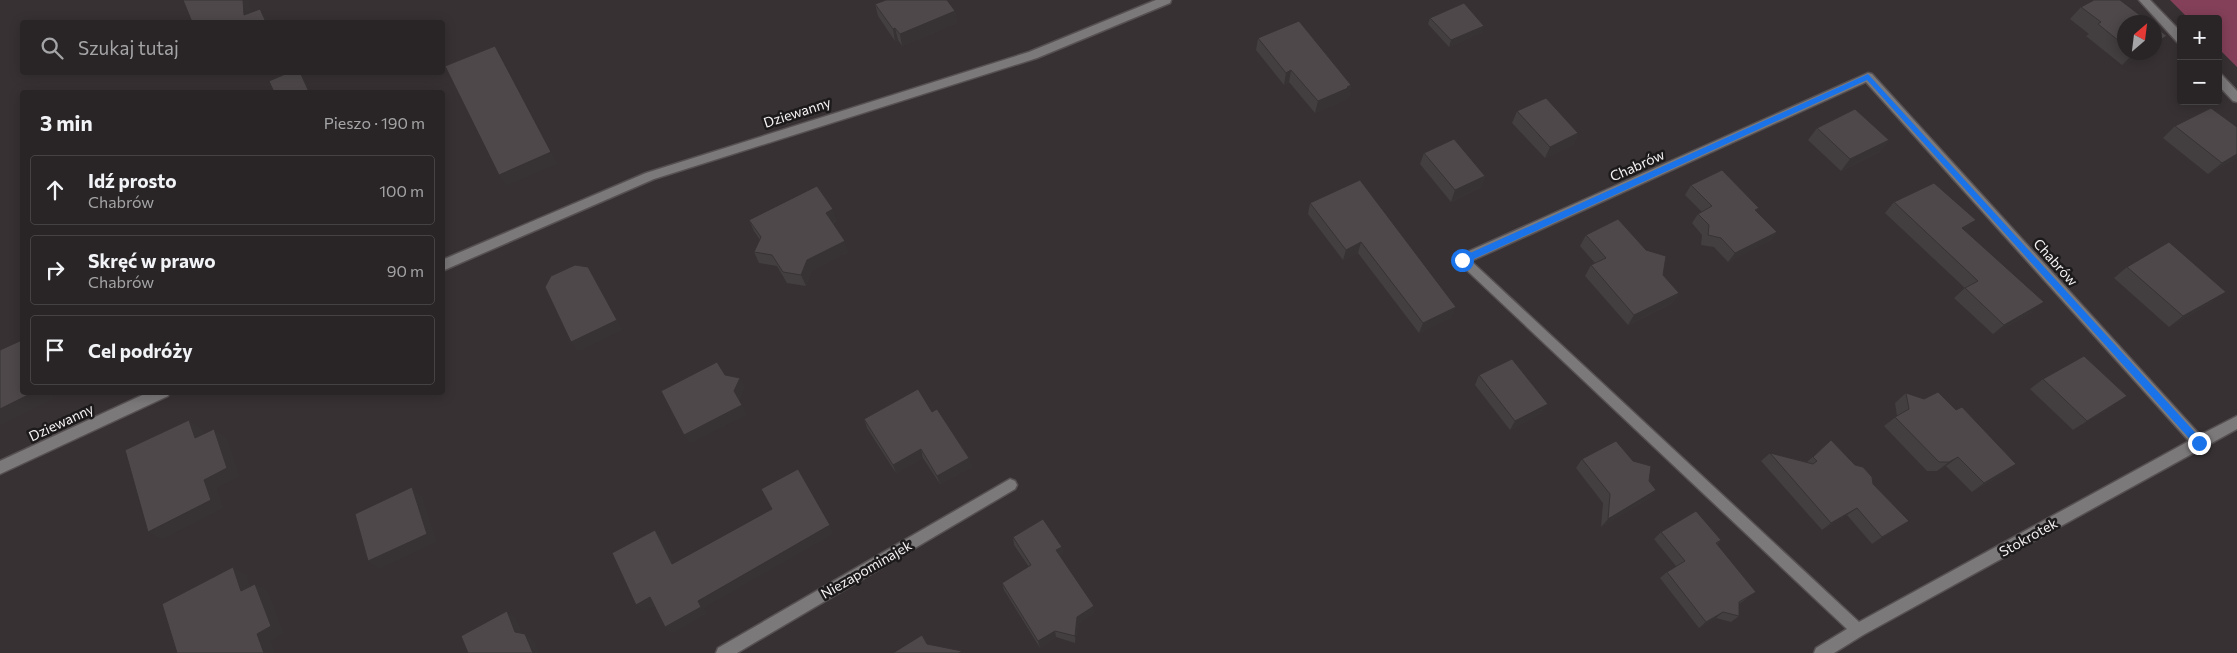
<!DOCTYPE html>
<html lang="pl">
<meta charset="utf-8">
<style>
:root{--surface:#292526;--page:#312d2e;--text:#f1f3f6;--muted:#a5a5a7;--line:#454243}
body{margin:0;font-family:Commissioner,sans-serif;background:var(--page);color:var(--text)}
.controls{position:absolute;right:15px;top:15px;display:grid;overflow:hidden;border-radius:5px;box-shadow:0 2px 12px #0003}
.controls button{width:45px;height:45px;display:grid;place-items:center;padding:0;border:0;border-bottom:1px solid var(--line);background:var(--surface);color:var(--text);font:25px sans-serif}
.compass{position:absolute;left:2117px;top:15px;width:45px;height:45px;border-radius:50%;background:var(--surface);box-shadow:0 2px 12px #0003;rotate:28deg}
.stop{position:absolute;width:15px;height:15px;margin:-11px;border:4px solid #1a73e8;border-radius:50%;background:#fff}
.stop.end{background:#1a73e8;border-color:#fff;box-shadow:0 1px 5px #0008}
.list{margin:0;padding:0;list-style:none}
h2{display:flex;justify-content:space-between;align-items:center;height:65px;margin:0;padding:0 20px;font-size:21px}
h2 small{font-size:16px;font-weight:400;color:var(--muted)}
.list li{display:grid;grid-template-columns:32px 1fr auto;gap:15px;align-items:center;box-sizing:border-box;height:70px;margin:0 10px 10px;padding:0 10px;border:1px solid var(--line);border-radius:5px}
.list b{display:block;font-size:19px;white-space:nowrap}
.list p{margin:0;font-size:16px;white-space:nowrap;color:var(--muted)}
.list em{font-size:16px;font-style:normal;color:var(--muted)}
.icon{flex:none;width:28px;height:28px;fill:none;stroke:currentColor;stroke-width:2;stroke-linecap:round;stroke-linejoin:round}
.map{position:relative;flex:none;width:2237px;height:653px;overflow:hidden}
.search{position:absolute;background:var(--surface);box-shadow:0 2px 12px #0003;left:20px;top:20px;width:425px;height:55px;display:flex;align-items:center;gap:12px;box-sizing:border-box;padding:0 18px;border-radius:5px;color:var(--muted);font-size:19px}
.panel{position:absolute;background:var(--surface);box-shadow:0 2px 12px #0003;left:20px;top:90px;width:425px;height:305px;border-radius:5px}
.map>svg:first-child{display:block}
.forest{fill:#844059}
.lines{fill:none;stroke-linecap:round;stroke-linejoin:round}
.minor-casing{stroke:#565052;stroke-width:3}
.minor{fill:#7c797a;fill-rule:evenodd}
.wall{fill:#433e40}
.shaded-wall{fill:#373234}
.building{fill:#4e484a;stroke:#373234}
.route{fill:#1a73e8}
.labels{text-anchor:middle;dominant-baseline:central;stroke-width:5;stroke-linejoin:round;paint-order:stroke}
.street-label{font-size:14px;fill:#f7f3f4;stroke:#1c1a1b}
</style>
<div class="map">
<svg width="2237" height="653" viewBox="0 0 2237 653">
<rect width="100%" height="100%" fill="#373133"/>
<polygon class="forest" points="2170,0 2237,0 2237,67 2218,48 2218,19 2189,19"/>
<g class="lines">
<defs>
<g id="minor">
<polygon points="1156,0 1171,0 1170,3 1037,58 654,179 442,271 442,260 646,173 1029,52"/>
<polygon points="2139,0 2150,0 2181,32 2181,43 2177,42"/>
<path d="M 1868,73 L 1872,74 L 2200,435 L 2237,416 L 2237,429 L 1863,635 L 1834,653 L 1814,653 L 1816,648 L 1847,629 L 1456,260 L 1458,256 ZM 1866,82 L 2189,441 L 1859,622 L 1471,261 Z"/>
<polygon points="2218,74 2222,75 2237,91 2237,102 2233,101 2218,85"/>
<polygon points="149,392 169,392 168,396 0,474 0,461"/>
<polygon points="1010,479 1015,481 1017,485 1015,489 737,653 716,653 718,648"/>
</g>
</defs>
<use href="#minor" class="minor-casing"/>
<use href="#minor" class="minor"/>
</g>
<g class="wall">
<polygon points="875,4 955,11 957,23 902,46 898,40 895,41 878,16"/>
<polygon points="2081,7 2124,22 2124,52 2147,52 2122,65 2086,36 2089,34 2070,19"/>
<polygon points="1430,18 1482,32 1449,47 1428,24"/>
<polygon points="1258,38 1351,85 1349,97 1346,98 1345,100 1315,113 1289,82 1284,85 1256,50"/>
<polygon points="1517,111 1578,133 1573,145 1545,158 1512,123"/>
<polygon points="2175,126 2237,127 2237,158 2208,174 2163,138"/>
<polygon points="1817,128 1889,140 1879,152 1841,171 1808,140"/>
<polygon points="1424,153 1485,176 1481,187 1451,202 1420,164"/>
<polygon points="1360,180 1452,317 1419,333 1358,253 1343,260 1308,214 1310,203"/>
<polygon points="1691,185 1757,212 1777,232 1769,241 1728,262 1714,247 1701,245 1702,235 1692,223 1698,214 1702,212 1685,195"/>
<polygon points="1894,202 1965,231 2032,312 1993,334 1954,298 1965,288 1885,213"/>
<polygon points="749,220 837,220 833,223 848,252 811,271 806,286 787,283 777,266 759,263 754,252 760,240 754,231"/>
<polygon points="1586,235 1679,293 1672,303 1628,325 1585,276 1591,265 1595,263 1580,246"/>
<polygon points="2127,267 2212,302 2169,327 2114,278"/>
<polygon points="1479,375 1542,413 1510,430 1475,385"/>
<polygon points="2043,379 2113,406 2073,430 2030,389"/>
<polygon points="1906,393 2004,473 1972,492 1946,466 1937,471 1927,471 1884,426 1897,416 1895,403"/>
<polygon points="932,412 972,467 940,484 923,458 896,473 867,428 864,419"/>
<polygon points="1831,440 1873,484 1909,521 1898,528 1872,544 1847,515 1822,530 1761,461 1770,453 1807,462"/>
<polygon points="1582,459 1649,481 1656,490 1649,498 1601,527 1603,503 1576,468"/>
<polygon points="1661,532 1721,540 1717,544 1747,598 1739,604 1739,616 1731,622 1716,618 1699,628 1660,578 1667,572 1676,566 1654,539"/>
<polygon points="1013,537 1062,547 1063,554 1060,556 1094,613 1078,624 1075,643 1056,637 1040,648 1004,590 1002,583 1029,567 1014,545"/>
</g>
<g class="shaded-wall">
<polygon points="243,0 250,0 252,22 244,15"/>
<polygon points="260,9 268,19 270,22 266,22"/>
<polygon points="955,11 957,23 902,46 900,34"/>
<polygon points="1484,26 1482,32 1449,47 1451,40"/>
<polygon points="895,28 898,40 895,41 893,29"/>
<polygon points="2167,36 2154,48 2154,43"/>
<polygon points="495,46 502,58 558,164 506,186 499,175"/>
<polygon points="2135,52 2147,52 2122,65"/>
<polygon points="1291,70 1289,82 1284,85 1286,73"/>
<polygon points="300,72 301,72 303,75 311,92 309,92"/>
<polygon points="1351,85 1349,97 1346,98 1345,100 1315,113 1318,101"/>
<polygon points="1578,133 1573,145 1545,158 1550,147"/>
<polygon points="1889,140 1879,152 1841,171 1850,159"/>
<polygon points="2237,154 2237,158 2208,174 2222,163"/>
<polygon points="1485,176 1481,187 1451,202 1455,190"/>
<polygon points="833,209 837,220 830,224 826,213"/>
<polygon points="1976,220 1966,230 1962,228"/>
<polygon points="1777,232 1769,241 1728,262 1735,253"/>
<polygon points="845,241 848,252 811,271 806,286 801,275 807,260"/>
<polygon points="1361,242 1358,253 1343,260 1346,250"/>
<polygon points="588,267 595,277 623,330 578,352 571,342"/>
<polygon points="2226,292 2212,302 2169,327 2183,316"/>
<polygon points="1679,293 1672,303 1628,325 1634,315"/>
<polygon points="2044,302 2032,312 1993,334 2004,325"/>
<polygon points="1456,307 1452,317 1419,333 1423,323"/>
<polygon points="740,378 745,388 740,401 747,415 690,444 684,435 734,391"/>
<polygon points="34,392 52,392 54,399 0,426 0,409"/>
<polygon points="2127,396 2113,406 2073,430 2087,421"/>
<polygon points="1548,404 1542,413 1510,430 1515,421"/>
<polygon points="189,420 202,429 208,447 195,438"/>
<polygon points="214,429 227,438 240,477 217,488 224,508 162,540 148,532 204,480"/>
<polygon points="921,449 923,458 896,473 893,465"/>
<polygon points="1958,457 1946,466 1937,471 1949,462"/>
<polygon points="969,458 972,467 940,484 937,476"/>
<polygon points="2016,464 2004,473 1972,492 1984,483"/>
<polygon points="412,487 422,496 437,542 379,569 368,561"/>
<polygon points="1656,490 1649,498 1601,527 1608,519"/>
<polygon points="1857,508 1847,515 1822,530 1831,523"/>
<polygon points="1909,521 1898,528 1872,544 1882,537"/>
<polygon points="830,525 834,534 704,608 707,614 672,634 665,627 698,601"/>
<polygon points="655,530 662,538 679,572 672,564"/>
<polygon points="1062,547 1063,554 1057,558 1056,550"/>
<polygon points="233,567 247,575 254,598 241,591"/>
<polygon points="255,584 268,591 284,633 271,641 275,653 264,653 257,634"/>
<polygon points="650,597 657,605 644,612 636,605"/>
<polygon points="1094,606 1094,613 1078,624 1075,643 1075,636 1077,617"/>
<polygon points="507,611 516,618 525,638 515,632"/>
<polygon points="1723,612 1716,618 1699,628 1706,622"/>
<polygon points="1055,631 1056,637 1040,648 1038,641"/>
<polygon points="525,634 535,641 539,653 533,653"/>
</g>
<g class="building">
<polygon points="183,0 243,0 244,15 260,9 266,22 192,22"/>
<polygon points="886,0 947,0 955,11 900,34 895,28 893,29 875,4"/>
<polygon points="2094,0 2120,0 2149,22 2124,22 2124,45 2098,24 2101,22 2081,7"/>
<polygon points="1464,3 1484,26 1451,40 1430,18"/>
<polygon points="1299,21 1351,85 1347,87 1348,88 1318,101 1291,70 1286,73 1258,38"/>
<polygon points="2154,26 2167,36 2154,43"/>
<polygon points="495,46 551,152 499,175 445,66"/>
<polygon points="290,72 300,72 309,92 274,92 269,81"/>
<polygon points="1546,98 1578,133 1550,147 1517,111"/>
<polygon points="2211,108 2237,127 2237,154 2222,163 2175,126"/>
<polygon points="1855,109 1889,140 1850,159 1817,128"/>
<polygon points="1454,139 1485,176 1455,190 1424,153"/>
<polygon points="1722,170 1759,208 1755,210 1777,232 1735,253 1721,238 1708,235 1709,225 1698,214 1712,206 1691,185"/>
<polygon points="1360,180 1456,307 1423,323 1361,242 1346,250 1310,203"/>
<polygon points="1934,183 1976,220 1962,228 2044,302 2004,325 1965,288 1978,281 1894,202"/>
<polygon points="817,186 833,209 826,213 845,241 807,260 801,275 783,272 772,255 754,252 761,237 749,220"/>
<polygon points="1618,219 1646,250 1666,256 1663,275 1679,293 1634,315 1591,265 1606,258 1586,235"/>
<polygon points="2169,242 2226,292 2183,316 2127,267"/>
<polygon points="575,265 588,267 617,320 571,342 545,287 551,276"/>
<polygon points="22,340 22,392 34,392 0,409 0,350"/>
<polygon points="2084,356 2127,396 2087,421 2043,379"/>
<polygon points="1512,359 1548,404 1515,421 1479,375"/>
<polygon points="717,362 725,375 740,378 734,391 742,405 684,435 661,391"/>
<polygon points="918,389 932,412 937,409 969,458 937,476 921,449 893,465 864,419"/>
<polygon points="1938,392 1956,410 1962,407 2016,464 1984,483 1958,457 1949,462 1939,462 1895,417 1909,409 1906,393 1924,399"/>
<polygon points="189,420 195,438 214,429 227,468 204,480 211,500 148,532 125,450"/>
<polygon points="1831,440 1855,465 1863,467 1872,477 1873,484 1909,521 1882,537 1857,508 1831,523 1770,453 1813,464 1817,461 1813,457"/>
<polygon points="1616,441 1633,461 1651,466 1649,481 1656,490 1608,519 1610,494 1582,459"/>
<polygon points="798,469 830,525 698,601 701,607 665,627 650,597 636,605 612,553 655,530 672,564 772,509 761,489"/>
<polygon points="412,487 427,534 368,561 355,514"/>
<polygon points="1696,511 1721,540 1716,543 1756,592 1739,602 1739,616 1723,612 1706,622 1667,572 1685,561 1661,532"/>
<polygon points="1043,519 1062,547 1056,550 1094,606 1077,617 1075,636 1055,631 1038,641 1002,583 1031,565 1013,537"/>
<polygon points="233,567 241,591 255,584 271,626 257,634 264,653 177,653 162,604"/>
<polygon points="507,611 515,632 525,634 533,653 468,653 461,636"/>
<polygon points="922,635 927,644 962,651 959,653 893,653"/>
</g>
<polygon class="route" points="1868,74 2202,440 2202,446 2196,446 1867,80 1465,263 1459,263 1458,260 1459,258"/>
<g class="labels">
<g class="street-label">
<text transform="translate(797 112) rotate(-18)">Dziewanny</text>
<text transform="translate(1637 165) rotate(-24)">Chabrów</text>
<text transform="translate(2056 262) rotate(48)">Chabrów</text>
<text transform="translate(61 422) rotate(-25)">Dziewanny</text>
<text transform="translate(2028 537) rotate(-29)">Stokrotek</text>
<text transform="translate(866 569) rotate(-30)">Niezapominajek</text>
</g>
</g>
</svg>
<div class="controls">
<button>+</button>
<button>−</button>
</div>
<svg class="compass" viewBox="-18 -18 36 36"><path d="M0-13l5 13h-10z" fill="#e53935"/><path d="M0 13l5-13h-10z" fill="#a5a5a7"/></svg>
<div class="stop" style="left:1462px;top:260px"></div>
<div class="stop end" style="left:2199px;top:443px"></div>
<div class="search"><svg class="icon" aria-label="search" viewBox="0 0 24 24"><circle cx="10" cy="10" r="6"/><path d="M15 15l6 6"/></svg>Szukaj tutaj</div>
<section class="panel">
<h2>3 min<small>Pieszo · 190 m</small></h2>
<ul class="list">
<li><svg class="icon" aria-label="ahead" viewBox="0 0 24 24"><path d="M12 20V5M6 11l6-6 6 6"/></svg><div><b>Idź prosto</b><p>Chabrów</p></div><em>100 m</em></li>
<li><svg class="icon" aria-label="right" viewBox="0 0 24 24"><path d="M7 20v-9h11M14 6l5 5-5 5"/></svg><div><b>Skręć w prawo</b><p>Chabrów</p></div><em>90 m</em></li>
<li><svg class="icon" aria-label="arrive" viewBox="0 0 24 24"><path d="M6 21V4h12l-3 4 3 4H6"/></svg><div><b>Cel podróży</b></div></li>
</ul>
</section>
</div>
